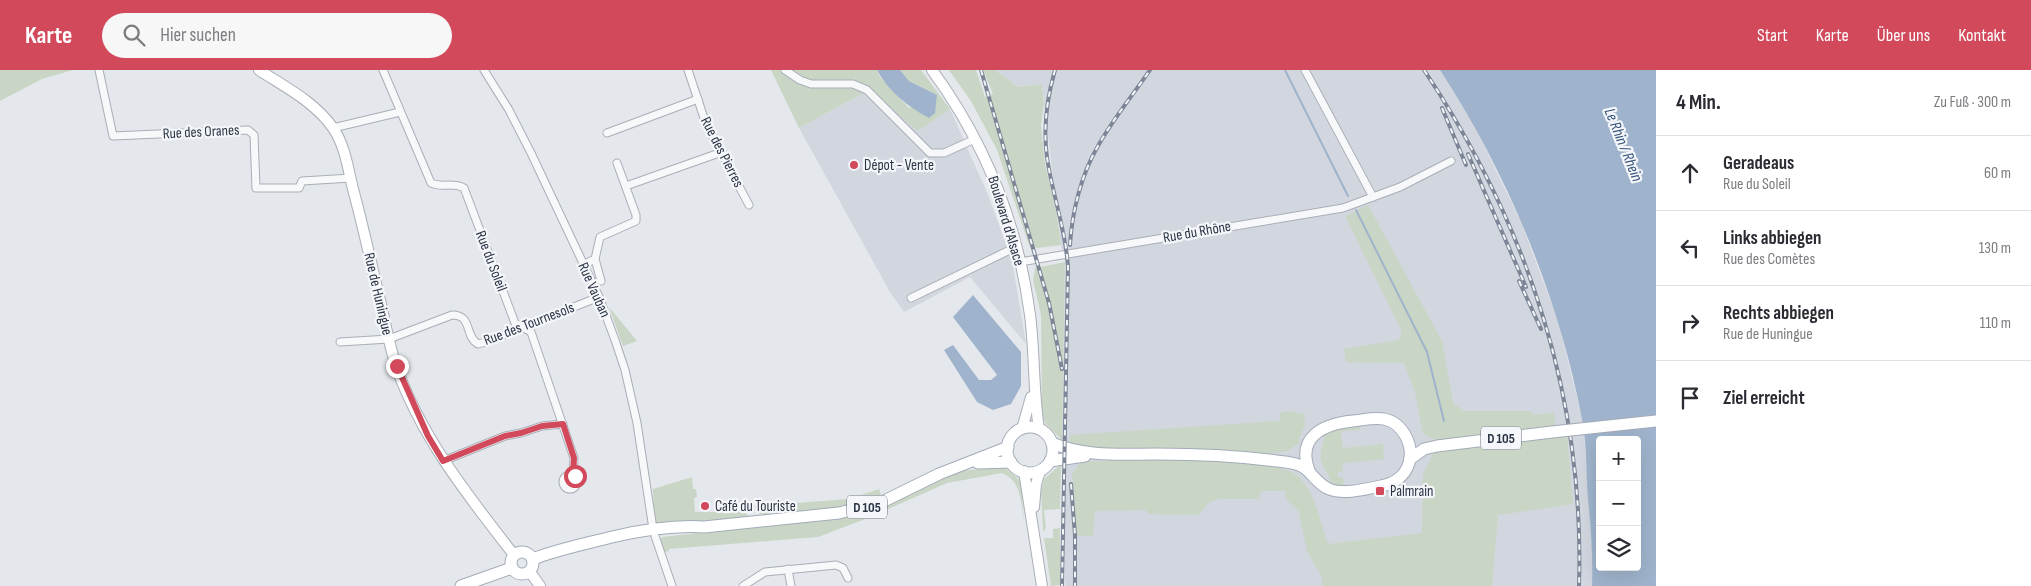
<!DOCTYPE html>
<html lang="de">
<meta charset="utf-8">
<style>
:root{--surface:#fff;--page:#f7f7f7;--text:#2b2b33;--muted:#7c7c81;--line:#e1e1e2;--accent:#d1495b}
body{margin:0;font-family:"Sofia Sans Condensed",sans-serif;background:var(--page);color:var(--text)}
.controls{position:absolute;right:15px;bottom:15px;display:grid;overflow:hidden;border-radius:5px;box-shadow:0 5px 20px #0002}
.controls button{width:45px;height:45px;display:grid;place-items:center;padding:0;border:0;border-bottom:1px solid var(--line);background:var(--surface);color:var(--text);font:25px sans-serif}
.stop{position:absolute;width:15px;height:15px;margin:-11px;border:4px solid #d1495b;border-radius:50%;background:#fff}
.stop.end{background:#d1495b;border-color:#fff;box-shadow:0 1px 5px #0008}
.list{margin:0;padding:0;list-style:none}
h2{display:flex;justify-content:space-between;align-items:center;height:65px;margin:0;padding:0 20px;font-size:21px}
h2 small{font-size:16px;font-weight:400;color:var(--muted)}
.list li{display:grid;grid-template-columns:32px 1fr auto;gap:15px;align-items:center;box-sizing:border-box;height:75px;padding:0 20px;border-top:1px solid var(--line)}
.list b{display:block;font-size:19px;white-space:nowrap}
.list p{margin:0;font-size:16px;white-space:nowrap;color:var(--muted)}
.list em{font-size:16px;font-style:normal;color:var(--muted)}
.icon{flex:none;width:28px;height:28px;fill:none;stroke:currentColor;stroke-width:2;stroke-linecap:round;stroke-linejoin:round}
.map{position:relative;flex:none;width:1656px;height:516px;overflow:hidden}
header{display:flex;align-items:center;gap:30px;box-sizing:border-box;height:70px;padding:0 25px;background:var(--accent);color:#fff}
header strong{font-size:24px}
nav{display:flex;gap:28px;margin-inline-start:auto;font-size:18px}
.search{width:350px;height:45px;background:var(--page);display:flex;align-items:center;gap:12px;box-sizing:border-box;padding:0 18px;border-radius:28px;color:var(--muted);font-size:19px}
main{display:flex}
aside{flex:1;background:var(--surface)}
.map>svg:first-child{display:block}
.built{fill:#d2d6de}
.green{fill:#c9d6c5}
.water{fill:#9fb4cc;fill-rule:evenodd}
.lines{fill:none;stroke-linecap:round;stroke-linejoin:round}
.stream{stroke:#9fb4cc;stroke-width:2}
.street-casing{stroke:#a9aeb7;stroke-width:9}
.secondary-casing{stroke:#a9aeb7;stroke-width:12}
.primary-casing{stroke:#a3abb8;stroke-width:13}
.street{stroke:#f7f8fa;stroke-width:7}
.secondary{stroke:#fff;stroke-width:10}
.primary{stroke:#fff;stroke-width:11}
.rail-casing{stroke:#7d8696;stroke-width:4}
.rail{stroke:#f4f6f9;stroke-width:2;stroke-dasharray:5.5;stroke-linecap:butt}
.primary-bridge-casing{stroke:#a3abb8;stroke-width:13;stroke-linecap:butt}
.primary-bridge{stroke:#fff;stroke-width:11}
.route{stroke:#d1495b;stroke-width:6}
.poi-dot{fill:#d1495b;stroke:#f4f6f9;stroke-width:2}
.labels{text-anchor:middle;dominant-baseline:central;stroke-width:4.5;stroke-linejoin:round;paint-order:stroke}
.shield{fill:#f4f6f9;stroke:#676e7b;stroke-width:1}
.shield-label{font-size:14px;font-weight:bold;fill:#2b3445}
.street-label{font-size:15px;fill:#2b3445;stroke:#f4f6f9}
.poi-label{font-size:15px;fill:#2b3445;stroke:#f4f6f9;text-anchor:start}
.water-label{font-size:16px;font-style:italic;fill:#34527a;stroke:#f4f6f9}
</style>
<header>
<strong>Karte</strong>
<div class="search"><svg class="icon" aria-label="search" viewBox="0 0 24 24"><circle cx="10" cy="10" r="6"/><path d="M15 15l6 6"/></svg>Hier suchen</div>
<nav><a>Start</a><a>Karte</a><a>Über uns</a><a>Kontakt</a></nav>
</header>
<main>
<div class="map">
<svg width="1656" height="516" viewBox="0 0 1656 516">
<rect width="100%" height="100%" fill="#e4e7ec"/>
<g class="built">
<polygon points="995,0 1440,0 1468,43 1521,152 1558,251 1583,351 1593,490 1592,516 1065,516 1062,370 1065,192 1061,175 1042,14 1018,17"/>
<polygon points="871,19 918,61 950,39 988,125 1012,191 1026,274 970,207 904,242 890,222 799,58"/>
</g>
<g class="green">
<polygon points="0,0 73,0 42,9 0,31"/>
<path d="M 771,0 L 877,0 L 880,7 L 909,38 L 937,25 L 909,11 L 900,0 L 921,0 L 950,39 L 918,61 C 901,48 887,33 871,19 L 799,58 Z"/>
<polygon points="949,0 976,0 985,27 993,24 983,0 995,0 1018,17 1042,14 1044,34 1041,55 1045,94 1057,145 1061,175 1037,178 1029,175 997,80 971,31"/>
<polygon points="1368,135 1442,271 1453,333 1464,341 1530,341 1534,345 1554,342 1556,357 1436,370 1423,364 1415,322 1404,293 1346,292 1344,279 1399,270 1402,261 1345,146"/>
<polygon points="1065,192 1062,370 1045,353 1042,344 1041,245 1033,210 1035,198"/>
<polygon points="609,237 637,271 623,276"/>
<polygon points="1289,341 1305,344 1304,351 1306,353 1299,369 1300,373 1287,381 1266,384 1101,379 1070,372 1070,365 1280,351 1280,343"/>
<path d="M 1359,352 L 1360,360 L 1343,361 L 1341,363 L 1343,378 L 1383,374 L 1384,389 L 1344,393 L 1342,395 L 1343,401 L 1338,402 L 1338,407 L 1343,407 L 1344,417 L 1331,416 C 1331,406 1324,401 1321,390 C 1319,379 1326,370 1325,359 Z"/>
<path d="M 1567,366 L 1573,434 L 1498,445 L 1492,516 L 1322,516 L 1322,507 L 1307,481 L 1299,442 L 1286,429 L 1285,421 L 1261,421 L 1259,429 L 1217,429 L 1208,433 L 1199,445 L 1149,444 L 1145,440 L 1095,441 L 1093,466 L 1077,466 L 1072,404 L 1081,392 C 1115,390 1276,386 1297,405 C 1316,423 1320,452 1328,474 L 1422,463 L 1423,405 L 1434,381 Z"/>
<polygon points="1061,394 1060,439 1044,440 1046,458 1043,462 1041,421 1044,409"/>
<path d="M 996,397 L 997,399 L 1005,398 L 1021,411 L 1024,452 C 1021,433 1022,411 1002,403 L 947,413 L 868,448 L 818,467 L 669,479 L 669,481 L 664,482 L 660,471 L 662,467 L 844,447 L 867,442 L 886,435 L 944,407 L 962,401 Z"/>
<polygon points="692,407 693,419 696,419 697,427 694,428 695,442 729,442 729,439 741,437 750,448 664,456 656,454 654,448 653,419"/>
<path d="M 879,419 L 881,425 C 855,443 798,442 765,445 L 757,443 L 754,436 L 849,429 Z"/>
<polygon points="1060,458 1060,515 1051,516 1044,468 1053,468 1053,459"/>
</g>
<g class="water">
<path d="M 877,0 L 900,0 L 909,11 L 937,25 L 935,43 L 929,48 C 908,37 888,21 877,0 Z"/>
<path d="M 1440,0 L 1656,0 L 1656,516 L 1592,516 C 1593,487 1591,458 1588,429 C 1586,403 1587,375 1582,349 C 1559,228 1508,104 1440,0 ZM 1600,370 L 1637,370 L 1637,497 L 1600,497 Z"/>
<polygon points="973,225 1021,282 1021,316 1011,334 993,340 977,332 944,280 953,275 979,310 991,310 997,305 953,247"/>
</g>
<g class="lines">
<g class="stream">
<polyline points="1285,0 1348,126"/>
<polyline points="1356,140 1427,282 1444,351"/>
</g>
<defs>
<g id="street">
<polyline points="99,0 113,66 248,60 254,65 256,118 299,118 302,111 351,108"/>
<path d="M 383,0 L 431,113 C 441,118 453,112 464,118 L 515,253 L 531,262 L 574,388 L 573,405"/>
<polyline points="484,0 509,40 531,83 599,227 615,270 625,300 637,353 653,459"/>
<polyline points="688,0 706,54 749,135"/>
<polyline points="785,0 800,10 811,14 853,14 867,20 930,83 944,83 975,69"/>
<polyline points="1305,0 1373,127"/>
<polyline points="333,58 400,42"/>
<polyline points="607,63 698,29"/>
<polyline points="626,116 722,82"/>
<polyline points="595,189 601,211"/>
<polyline points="1020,192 1343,138 1400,117 1451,91"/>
<polyline points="583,195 595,189 600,167 636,151 636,145 617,93"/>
<polyline points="911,228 1016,177"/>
<path d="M 340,272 L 389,269 L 452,245 C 473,245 464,266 478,274 L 486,272 L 599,227"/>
<polyline points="443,391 505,366 521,363 542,356 563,354"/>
<circle cx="570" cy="412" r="7"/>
<polyline points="655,466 672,516"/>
<polyline points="788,499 791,516"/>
<polyline points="743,516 765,502 836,495 843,498 848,508"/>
</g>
<g id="secondary">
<path d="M 259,0 C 285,17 315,32 333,58 C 345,75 348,99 353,119 C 363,156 371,193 380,230 C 385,252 389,274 396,296 C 421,367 468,426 514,485"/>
<path d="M 932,0 C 985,72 1018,156 1030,245 C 1035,283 1033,321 1039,359"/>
<polyline points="1022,359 1031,327"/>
<polyline points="1024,401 1042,516"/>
<polyline points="1034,437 1036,414 1040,401"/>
<polyline points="530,502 540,516"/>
</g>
<g id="primary">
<circle cx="1030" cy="380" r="23"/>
<path d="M 1052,373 C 1086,387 1120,384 1156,384 C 1196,384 1238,386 1277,391 C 1287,392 1299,393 1306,399 C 1314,406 1319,415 1329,419 C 1344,425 1366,419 1381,416 C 1394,414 1405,406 1409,393 C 1414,375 1403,353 1384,349 C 1374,347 1363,350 1353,351 C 1323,354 1295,367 1310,403"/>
<polyline points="1410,389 1424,379 1437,376 1552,362"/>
<polyline points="1050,391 1085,386"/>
<polyline points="978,393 1011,392"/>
<circle cx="522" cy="493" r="11"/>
<path d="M 533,489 C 559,479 585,474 612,467 C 642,460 672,455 704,457 L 839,443 L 882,432 L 939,404 L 1008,377"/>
<polyline points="461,516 512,498"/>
</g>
</defs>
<use href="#street" class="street-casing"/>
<use href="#secondary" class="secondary-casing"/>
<use href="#primary" class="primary-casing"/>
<use href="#street" class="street"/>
<use href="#secondary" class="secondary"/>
<use href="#primary" class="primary"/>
<defs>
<g id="rail">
<polyline points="981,0 1049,233 1062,299"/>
<path d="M 1055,0 C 1047,28 1043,58 1047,87 C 1052,124 1066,160 1068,197 L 1062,516"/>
<path d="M 1424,0 C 1528,156 1585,328 1579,516"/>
<polyline points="1442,38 1466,95"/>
<polyline points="1468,84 1526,217"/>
<path d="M 1070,175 C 1072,142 1081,105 1098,76 C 1113,49 1133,25 1150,0"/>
<polyline points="1519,211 1541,259"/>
<polyline points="1071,414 1075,465 1075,516"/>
</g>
</defs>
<use href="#rail" class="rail-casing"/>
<use href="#rail" class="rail"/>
<defs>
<polyline id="primary-bridge" points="1552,362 1656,351"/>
</defs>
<use href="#primary-bridge" class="primary-bridge-casing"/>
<use href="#primary-bridge" class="primary-bridge"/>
</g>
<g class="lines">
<polyline class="route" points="397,296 428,366 443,391 505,366 521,363 542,356 563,354 574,388 573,405 575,406"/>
</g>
<g class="poi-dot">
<circle cx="854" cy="95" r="5"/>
<rect x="1375" y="416" width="10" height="10" rx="2.5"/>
<circle cx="705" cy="436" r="5"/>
</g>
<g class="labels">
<g class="shield">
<rect x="1481" y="356.5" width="40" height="23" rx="4"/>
<rect x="847" y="425.5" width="40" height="23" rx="4"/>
</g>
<g class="shield-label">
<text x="1501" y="368">D 105</text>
<text x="867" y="437">D 105</text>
</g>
<g class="street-label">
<text transform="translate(201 62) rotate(-3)">Rue des Oranes</text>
<text transform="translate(722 82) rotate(63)">Rue des Pierres</text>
<text transform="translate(1006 151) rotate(73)">Boulevard d'Alsace</text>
<text transform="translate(1197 162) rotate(-10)">Rue du Rhône</text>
<text transform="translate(491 191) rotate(69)">Rue du Soleil</text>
<text transform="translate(594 220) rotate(66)">Rue Vauban</text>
<text transform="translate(378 224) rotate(77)">Rue de Huningue</text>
<text transform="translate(529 254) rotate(-21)">Rue des Tournesols</text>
</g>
<g class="poi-label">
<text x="864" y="95">Dépot - Vente</text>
<text x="1390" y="421">Palmrain</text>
<text x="715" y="436">Café du Touriste</text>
</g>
<g class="water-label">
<text transform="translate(1623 75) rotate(68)">Le Rhin / Rhein</text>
</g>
</g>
</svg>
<div class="controls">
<button>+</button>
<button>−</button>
<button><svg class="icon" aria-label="layers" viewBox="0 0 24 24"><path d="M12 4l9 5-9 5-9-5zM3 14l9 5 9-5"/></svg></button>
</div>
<div class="stop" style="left:575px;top:406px"></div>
<div class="stop end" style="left:397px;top:296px"></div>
</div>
<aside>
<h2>4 Min.<small>Zu Fuß · 300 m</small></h2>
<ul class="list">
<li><svg class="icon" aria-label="ahead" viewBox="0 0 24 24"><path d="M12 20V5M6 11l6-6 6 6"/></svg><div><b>Geradeaus</b><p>Rue du Soleil</p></div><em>60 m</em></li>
<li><svg class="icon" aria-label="left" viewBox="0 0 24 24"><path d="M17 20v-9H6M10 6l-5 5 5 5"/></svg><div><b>Links abbiegen</b><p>Rue des Comètes</p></div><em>130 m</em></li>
<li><svg class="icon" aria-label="right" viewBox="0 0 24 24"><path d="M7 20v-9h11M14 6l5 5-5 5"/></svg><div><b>Rechts abbiegen</b><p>Rue de Huningue</p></div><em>110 m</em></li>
<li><svg class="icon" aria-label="arrive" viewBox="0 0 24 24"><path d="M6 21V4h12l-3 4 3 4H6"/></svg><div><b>Ziel erreicht</b></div></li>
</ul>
</aside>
</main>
